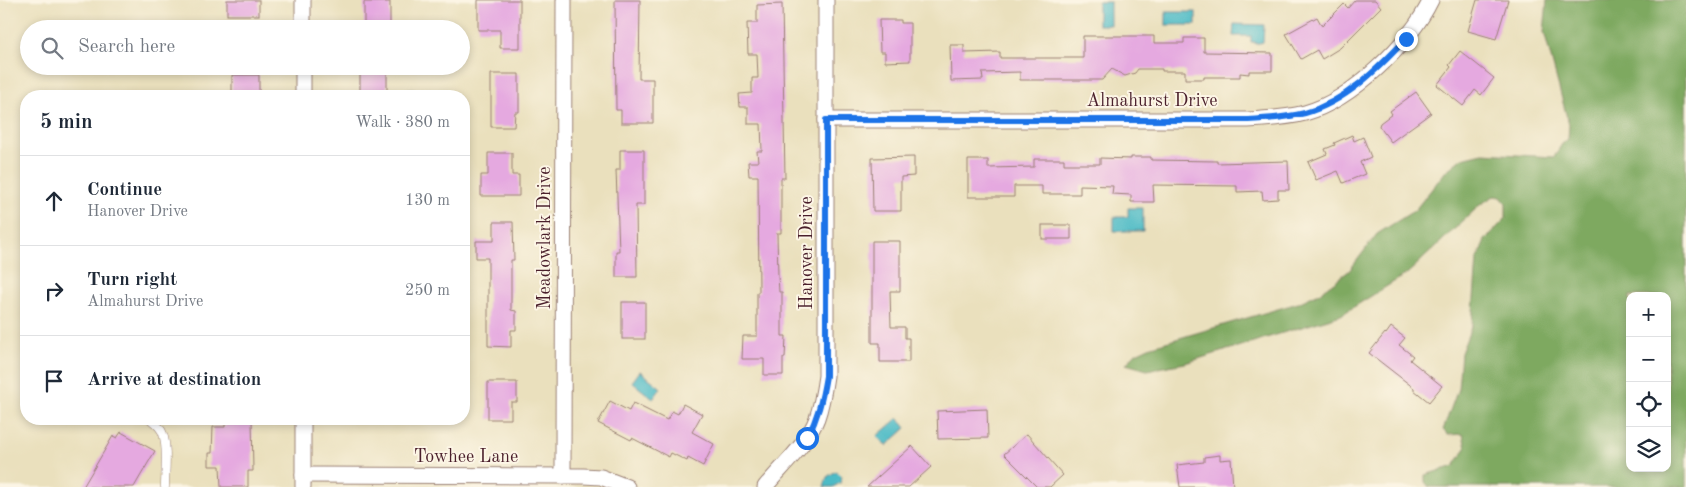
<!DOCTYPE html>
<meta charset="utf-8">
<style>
:root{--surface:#fff;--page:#f2f2f3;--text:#1f2937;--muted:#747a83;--line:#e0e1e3}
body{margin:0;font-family:"Old Standard TT",serif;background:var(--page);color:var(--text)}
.controls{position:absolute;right:15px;bottom:15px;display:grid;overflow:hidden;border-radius:10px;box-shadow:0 2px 8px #0003}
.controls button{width:45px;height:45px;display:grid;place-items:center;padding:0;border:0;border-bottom:1px solid var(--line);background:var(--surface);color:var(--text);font:25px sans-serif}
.stop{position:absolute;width:15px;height:15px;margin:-11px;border:4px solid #1a73e8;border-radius:50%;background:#fff}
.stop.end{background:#1a73e8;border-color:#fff;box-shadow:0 1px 5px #0008}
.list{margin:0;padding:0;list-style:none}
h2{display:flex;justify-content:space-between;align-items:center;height:65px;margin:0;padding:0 20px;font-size:21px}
h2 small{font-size:16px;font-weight:400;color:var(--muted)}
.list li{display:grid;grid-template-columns:32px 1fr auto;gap:15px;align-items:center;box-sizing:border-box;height:90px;padding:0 20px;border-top:1px solid var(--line)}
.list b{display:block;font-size:19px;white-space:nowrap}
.list p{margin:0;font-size:16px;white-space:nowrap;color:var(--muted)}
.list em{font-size:16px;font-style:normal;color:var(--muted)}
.icon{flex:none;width:28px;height:28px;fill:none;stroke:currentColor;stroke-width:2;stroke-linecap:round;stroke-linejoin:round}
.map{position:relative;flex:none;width:1686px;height:487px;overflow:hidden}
.search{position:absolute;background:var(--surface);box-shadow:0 2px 8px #0003;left:20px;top:20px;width:450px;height:55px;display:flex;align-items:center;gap:12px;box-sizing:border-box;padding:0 18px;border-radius:28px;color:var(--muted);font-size:19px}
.panel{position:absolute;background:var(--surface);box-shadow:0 2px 8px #0003;left:20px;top:90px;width:450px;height:335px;border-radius:20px}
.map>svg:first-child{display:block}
.forest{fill:#7ea961;stroke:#646446;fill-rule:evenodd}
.water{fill:#4dbbc6;stroke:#4c6d78}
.building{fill:#e5a9e0}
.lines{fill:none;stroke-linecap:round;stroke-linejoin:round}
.lane-casing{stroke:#9a8074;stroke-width:9}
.street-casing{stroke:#9a8074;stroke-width:17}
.lane{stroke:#fff;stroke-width:8}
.street{stroke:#fff;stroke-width:15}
.route{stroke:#1a73e8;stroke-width:6}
.labels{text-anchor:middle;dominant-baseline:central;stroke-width:4;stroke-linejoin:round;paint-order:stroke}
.street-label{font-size:18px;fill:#4a1f2b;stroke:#fcf5e5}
</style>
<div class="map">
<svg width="1686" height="487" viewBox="0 0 1686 487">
<rect width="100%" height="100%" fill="#fcf5e5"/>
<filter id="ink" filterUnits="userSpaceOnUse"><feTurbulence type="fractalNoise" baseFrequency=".02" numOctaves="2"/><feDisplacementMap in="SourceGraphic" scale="10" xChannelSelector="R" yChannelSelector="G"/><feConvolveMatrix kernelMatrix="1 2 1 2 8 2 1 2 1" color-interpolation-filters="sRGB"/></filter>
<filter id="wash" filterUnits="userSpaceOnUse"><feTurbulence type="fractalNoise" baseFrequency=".0096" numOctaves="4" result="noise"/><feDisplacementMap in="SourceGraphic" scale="20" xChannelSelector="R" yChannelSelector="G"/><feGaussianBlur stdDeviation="1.12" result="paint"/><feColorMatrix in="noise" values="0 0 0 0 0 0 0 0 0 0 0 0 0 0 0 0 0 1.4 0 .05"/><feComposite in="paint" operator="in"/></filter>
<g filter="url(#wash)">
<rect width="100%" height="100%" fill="#eae0bd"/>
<path class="forest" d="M 1547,0 L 1686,0 L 1686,487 L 1429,487 L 1425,482 L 1425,475 L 1454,466 L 1466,448 L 1463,434 L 1448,435 L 1443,430 L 1458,389 L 1461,353 L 1472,325 L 1477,259 L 1485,240 L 1506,218 L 1506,203 L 1501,197 L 1494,196 L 1481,204 L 1408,273 L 1341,315 L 1185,363 L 1147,370 L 1126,364 L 1136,353 L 1149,347 L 1298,303 L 1319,293 L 1349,271 L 1377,234 L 1415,210 L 1446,171 L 1462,158 L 1483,153 L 1554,157 L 1562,144 L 1568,139 L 1569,125 L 1544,32 ZM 1630,296 L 1667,296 L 1667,468 L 1630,468 Z"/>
<g class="water">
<rect x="1098" y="2" width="12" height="23"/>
<rect x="1166" y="12" width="30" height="13"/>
<polygon points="1234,24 1264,25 1263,42 1255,44 1255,42 1251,42 1251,36 1233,36"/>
<polygon points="412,89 420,92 422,96 405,96 408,90"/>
<polygon points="1128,208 1143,208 1143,231 1114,231 1114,217 1128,217"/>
<polygon points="640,371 661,388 653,399 632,382"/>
<polygon points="898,418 906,428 886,446 877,436"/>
<polygon points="836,471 842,477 840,483 833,487 824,487 827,477"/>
</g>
<g id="blocks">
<g class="building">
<rect x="227" y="0" width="32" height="15"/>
<polygon points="478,0 520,0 520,48 500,48 500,30 478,30"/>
<polygon points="615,0 640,0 639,79 653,79 653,123 621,123 621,110 616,110"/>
<polygon points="1355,0 1375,0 1381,7 1340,48 1322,59 1317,50 1301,59 1286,34 1317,17 1322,26 1344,4 1348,8"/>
<polygon points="1477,0 1508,0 1496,39 1468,31"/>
<rect x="364" y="2" width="26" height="27"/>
<polygon points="782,4 785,178 781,178 781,233 777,233 778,276 779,292 782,292 782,336 786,336 785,358 783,358 783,375 764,375 764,359 742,359 743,336 757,336 757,292 759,292 758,176 749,176 748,162 758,162 757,151 762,151 761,124 748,124 748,107 740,107 739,94 752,93 752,78 758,78 757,54 748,54 747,23 757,23 757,5"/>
<polygon points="879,20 901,20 901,23 910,23 910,61 885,62 885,52 880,52"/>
<polygon points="1083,36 1154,36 1154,43 1184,43 1184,38 1204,38 1204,52 1272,53 1272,71 1249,71 1249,74 1240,73 1240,77 1204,77 1204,79 1185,79 1185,71 1162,71 1162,69 1138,69 1135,73 1125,76 1112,69 1102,80 1020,80 1020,72 982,73 983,80 951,81 950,45 964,45 964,53 1000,52 1000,58 1083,58"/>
<polygon points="1460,51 1494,78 1481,95 1475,90 1463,106 1437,85 1451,67 1449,65"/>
<rect x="360" y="69" width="27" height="27"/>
<polygon points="491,74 519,74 519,112 515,112 514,127 491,127"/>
<polygon points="232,75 259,75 259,95 232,96"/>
<polygon points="1416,92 1431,113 1391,142 1379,126 1380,123 1392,114 1390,111"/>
<polygon points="1352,135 1354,141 1363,137 1371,157 1360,162 1365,174 1343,183 1338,171 1316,180 1308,162 1327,154 1325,149 1335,145 1334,143"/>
<polygon points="620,150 644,150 644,205 636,205 637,277 616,277 616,251 619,251 616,170 620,170"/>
<polygon points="488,153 512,153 512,175 519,175 519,196 481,196 481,175 488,175"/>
<polygon points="914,157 914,176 901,177 901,211 873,211 872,158"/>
<polygon points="1131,157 1151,157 1151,160 1217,161 1217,163 1288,161 1289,190 1278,190 1278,199 1263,200 1262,191 1237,192 1237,186 1153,185 1154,202 1131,202 1131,195 1112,194 1113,186 1080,185 1080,194 1042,194 1042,186 1014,186 1014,197 968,197 968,160 988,160 988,168 1034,167 1034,159 1064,159 1064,164 1100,164 1100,158 1131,159"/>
<polygon points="494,222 513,222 514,260 511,260 511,310 516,311 516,330 511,330 511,347 488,346 488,258 476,258 476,241 494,241"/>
<rect x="1042" y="225" width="29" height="14"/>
<polygon points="872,241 900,241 900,291 890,291 891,327 905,327 905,338 909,338 909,362 880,362 880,343 872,343"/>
<rect x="622" y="302" width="23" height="37"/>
<polygon points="1391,327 1405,338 1399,345 1413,356 1410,360 1442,386 1429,402 1414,390 1414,388 1369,353 1385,333 1386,334"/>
<polygon points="488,382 517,382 517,402 511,402 511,419 488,419"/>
<polygon points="610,401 629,411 633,403 667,420 672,411 678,414 683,404 702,414 692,432 714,444 703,466 688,458 687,461 671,453 669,457 632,438 631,440 598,423"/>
<polygon points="987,409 988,438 938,439 937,411"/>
<polygon points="225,419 252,419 253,471 248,471 248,487 221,487 220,466 209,466 209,453 212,453 213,427 225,427"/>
<polygon points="121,432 155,451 134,487 83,487 113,436 117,438"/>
<polygon points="1027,434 1063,475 1050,487 1037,487 1004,454"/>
<polygon points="912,446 931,467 909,487 867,487"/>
<polygon points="1220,455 1220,460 1231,459 1233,487 1180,487 1177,465 1204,462 1204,457"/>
</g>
</g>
</g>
<g filter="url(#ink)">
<use href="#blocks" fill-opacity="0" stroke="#9a8074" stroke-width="1"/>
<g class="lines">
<defs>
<path id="lane" d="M 150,419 C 155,423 161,427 163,434 C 168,448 165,472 165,487"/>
<g id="street">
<polyline points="303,29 303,0"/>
<polyline points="303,96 303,66"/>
<path d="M 826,120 L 1248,120 C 1267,119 1286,118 1305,113 C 1352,100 1410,43 1431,0"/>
<polyline points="303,419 303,487"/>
<polyline points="303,475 583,476 601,477 627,487"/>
<polyline points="563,476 564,0"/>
<path d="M 765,487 C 783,465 807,445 817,418 C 822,404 824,390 826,376 L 826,0"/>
</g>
</defs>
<use href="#lane" class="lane-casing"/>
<use href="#street" class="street-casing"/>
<use href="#lane" class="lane"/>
<use href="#street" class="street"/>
</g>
</g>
<g class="lines" filter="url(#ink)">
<path class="route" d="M 807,438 C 818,417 822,400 826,376 L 826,120 L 1248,120 C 1267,119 1286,118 1305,113 C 1345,102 1378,69 1406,39"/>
</g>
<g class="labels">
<g class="street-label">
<text x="1152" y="101">Almahurst Drive</text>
<text transform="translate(545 238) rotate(-90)">Meadowlark Drive</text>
<text transform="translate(807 253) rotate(-90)">Hanover Drive</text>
<text x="466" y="457">Towhee Lane</text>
</g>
</g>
</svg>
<div class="controls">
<button>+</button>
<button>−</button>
<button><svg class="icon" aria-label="locate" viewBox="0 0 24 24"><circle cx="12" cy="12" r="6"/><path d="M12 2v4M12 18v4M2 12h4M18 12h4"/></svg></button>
<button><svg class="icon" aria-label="layers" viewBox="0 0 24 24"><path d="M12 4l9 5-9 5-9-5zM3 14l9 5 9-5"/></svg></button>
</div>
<div class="stop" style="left:807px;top:438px"></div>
<div class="stop end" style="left:1406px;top:39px"></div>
<div class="search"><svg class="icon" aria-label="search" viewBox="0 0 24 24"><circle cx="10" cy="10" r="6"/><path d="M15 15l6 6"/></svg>Search here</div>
<section class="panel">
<h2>5 min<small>Walk · 380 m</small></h2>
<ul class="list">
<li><svg class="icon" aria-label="ahead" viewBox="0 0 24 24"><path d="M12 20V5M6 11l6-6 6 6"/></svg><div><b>Continue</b><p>Hanover Drive</p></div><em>130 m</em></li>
<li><svg class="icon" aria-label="right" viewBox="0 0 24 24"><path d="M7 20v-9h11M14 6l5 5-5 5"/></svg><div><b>Turn right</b><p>Almahurst Drive</p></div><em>250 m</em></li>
<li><svg class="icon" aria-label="arrive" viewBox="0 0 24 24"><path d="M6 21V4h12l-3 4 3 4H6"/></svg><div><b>Arrive at destination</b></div></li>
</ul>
</section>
</div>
